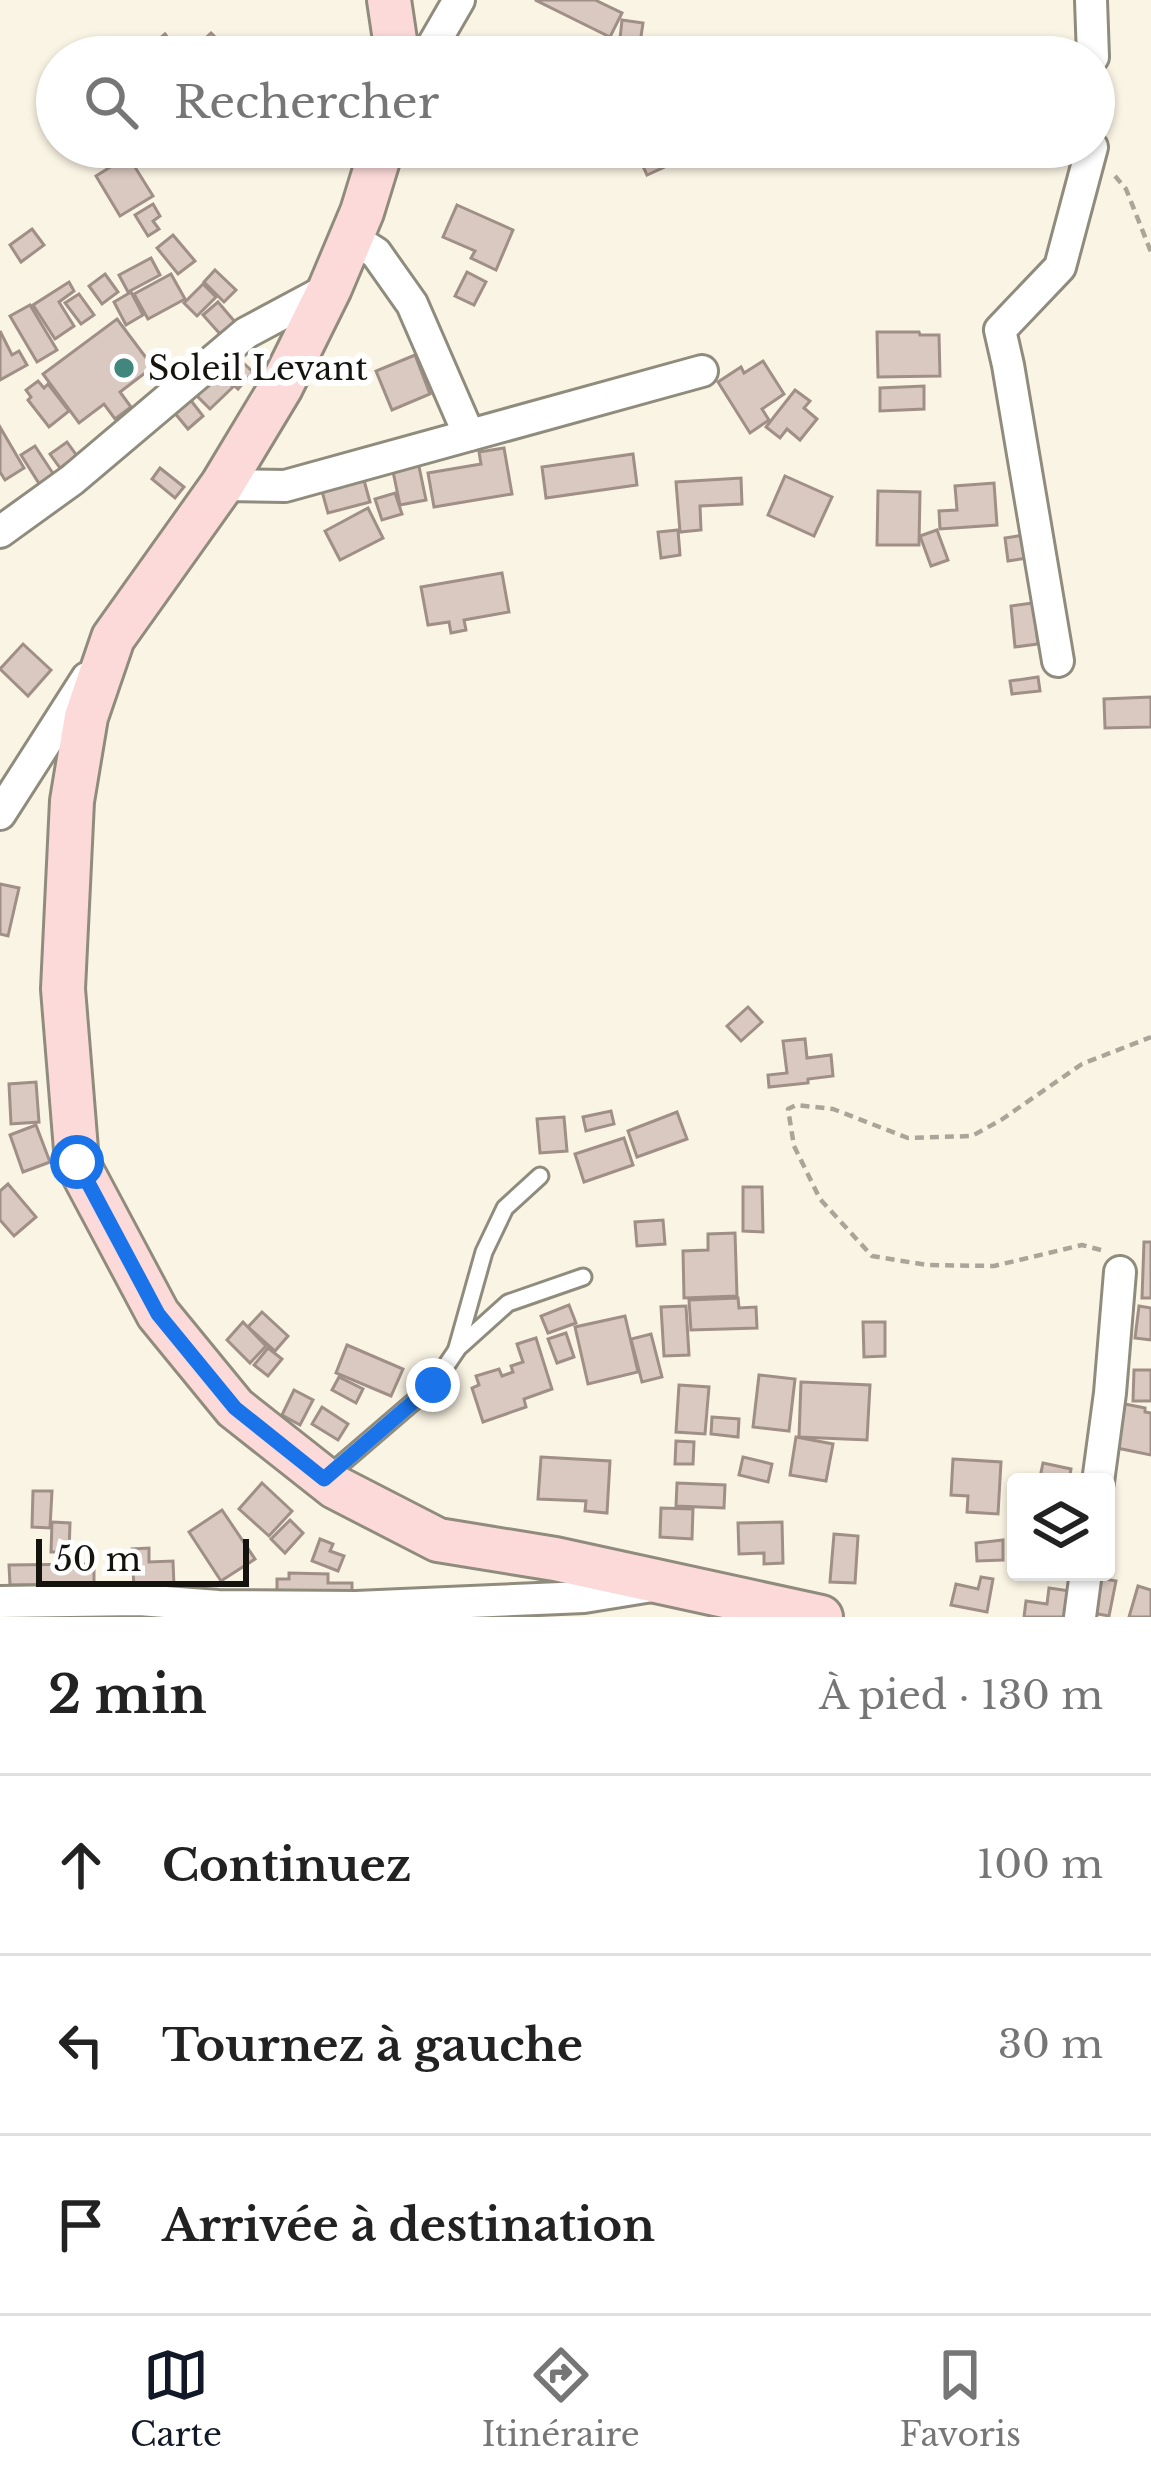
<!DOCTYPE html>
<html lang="fr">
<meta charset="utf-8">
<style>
:root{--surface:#fff;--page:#f6f6f6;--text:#222;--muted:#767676;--line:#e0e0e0;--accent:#111827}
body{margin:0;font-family:"Libre Baskerville",serif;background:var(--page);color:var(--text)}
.controls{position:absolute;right:36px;bottom:36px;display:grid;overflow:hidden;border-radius:12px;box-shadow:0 3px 9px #0004}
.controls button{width:108px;height:108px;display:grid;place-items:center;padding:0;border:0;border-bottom:3px solid var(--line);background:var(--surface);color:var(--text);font:60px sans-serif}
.scale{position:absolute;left:36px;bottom:30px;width:213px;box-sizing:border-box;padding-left:12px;border:6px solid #15130d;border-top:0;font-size:33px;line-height:42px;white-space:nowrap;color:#15130d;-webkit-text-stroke:9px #fff;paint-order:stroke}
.stop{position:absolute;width:36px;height:36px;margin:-27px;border:9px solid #1a73e8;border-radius:50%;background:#fff}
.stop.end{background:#1a73e8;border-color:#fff;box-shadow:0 3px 12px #0008}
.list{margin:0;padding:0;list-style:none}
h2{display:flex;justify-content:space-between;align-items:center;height:156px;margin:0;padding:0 48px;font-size:51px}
h2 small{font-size:39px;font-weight:400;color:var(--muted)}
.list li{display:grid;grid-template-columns:78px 1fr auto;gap:36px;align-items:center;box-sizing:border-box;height:180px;padding:0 48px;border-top:3px solid var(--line)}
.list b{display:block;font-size:45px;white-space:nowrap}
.list em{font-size:39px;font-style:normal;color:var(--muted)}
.icon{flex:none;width:66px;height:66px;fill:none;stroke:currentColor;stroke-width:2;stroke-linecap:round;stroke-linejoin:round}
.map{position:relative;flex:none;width:1151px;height:1617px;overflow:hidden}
.search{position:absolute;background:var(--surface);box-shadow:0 3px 9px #0004;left:36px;right:36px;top:36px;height:132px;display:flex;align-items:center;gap:30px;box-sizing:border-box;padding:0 42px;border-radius:66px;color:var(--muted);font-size:45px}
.sheet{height:696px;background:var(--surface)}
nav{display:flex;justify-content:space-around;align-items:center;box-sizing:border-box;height:168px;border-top:3px solid var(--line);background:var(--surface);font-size:33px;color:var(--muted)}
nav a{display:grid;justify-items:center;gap:6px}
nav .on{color:var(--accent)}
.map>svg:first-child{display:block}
.building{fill:#dac9c0;stroke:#9f8f87;stroke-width:3}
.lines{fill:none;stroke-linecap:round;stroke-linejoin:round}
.lane-casing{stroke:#908c7d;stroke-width:21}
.street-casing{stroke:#908c7d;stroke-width:36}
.secondary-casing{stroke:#908c7d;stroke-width:48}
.path{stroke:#aaa599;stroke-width:4.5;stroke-dasharray:9 6;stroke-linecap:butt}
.lane{stroke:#fff;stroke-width:15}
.street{stroke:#fff;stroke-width:30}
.secondary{stroke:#fddada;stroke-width:42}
.route{stroke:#1a73e8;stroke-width:15}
.poi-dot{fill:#42877d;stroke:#fff;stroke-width:4.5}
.labels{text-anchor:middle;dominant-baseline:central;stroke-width:12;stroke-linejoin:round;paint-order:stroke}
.poi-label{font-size:33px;fill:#15130d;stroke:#fff;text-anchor:start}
</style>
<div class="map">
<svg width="1151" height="1617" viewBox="0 0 1151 1617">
<rect width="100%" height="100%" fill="#faf4e4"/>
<g class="building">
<polygon points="535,0 595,0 622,13 610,37"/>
<polygon points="622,20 643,23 639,50 619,48"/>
<polygon points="211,33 225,47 215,57 192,57 201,48 198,45"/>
<polygon points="165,34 182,57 127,57 148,40 152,45"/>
<polygon points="634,147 649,147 652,154 668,147 677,147 682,159 647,175"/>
<polygon points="128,156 153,196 120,216 96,176"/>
<polygon points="153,204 160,216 153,221 159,229 148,236 135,215"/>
<polygon points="457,205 513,230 496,270 471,258 475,251 443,237"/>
<polygon points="32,229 44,245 21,262 10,245"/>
<polygon points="173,235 195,261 178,274 157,248"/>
<polygon points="151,258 160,275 128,292 119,275"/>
<polygon points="215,270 236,290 224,302 204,282"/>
<polygon points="467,272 486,282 474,305 455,296"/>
<polygon points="105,274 118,292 102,304 89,286"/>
<polygon points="171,274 185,299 148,319 134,294"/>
<polygon points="69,282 74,291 59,302 74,326 55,339 33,305"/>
<polygon points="203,284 216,297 197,316 184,303"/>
<polygon points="131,292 143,315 126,325 114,302"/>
<polygon points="79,294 94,315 81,324 65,303"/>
<polygon points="218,302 235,322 221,335 203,315"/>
<polygon points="30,305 57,350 37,362 10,316"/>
<polygon points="117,319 153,367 120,392 131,407 115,419 104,404 79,423 43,374"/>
<polygon points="0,331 12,355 19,351 27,365 0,380"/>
<polygon points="877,332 919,332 920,335 939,335 940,376 878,377"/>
<polygon points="415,355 430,394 392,410 376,371"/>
<polygon points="236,356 253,372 238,389 221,373"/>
<polygon points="763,361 784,394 762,409 769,420 750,433 718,382 741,367 744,373"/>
<polygon points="220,373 233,387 210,409 196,395"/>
<polygon points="38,381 44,388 48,384 69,411 49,427 28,400 31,397 26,390"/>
<polygon points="924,386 924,409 880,411 880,388"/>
<polygon points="795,390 810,401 804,408 817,419 800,440 787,429 780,438 766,427"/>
<polygon points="189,398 203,416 188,429 173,411"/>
<polygon points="0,427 24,468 5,480 0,472"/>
<polygon points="67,442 77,456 60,468 50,454"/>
<polygon points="35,446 54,475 40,485 21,455"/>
<polygon points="504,448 512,494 434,507 428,473 481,464 479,452"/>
<polygon points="633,454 637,485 546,498 542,467"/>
<polygon points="417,457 426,500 400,505 391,462"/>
<polygon points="160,468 184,487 175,498 152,479"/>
<polygon points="362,473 370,502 328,513 320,484"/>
<polygon points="785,476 832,497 814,536 768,515"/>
<polygon points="741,478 742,504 700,506 701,530 680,532 676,482"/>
<polygon points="994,483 997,525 940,529 939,511 957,510 955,486"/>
<polygon points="878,491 920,492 919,545 877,545"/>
<polygon points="395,493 402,514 382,520 375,499"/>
<polygon points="368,508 383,538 340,560 325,531"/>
<polygon points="678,530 680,555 661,558 658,532"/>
<polygon points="937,530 948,560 931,566 920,536"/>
<polygon points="1024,535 1027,558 1008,561 1005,538"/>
<polygon points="502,573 509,612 464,620 466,630 451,633 449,622 428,625 421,587"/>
<polygon points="1033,603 1038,644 1015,647 1011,606"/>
<polygon points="23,644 51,670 28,696 0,669"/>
<polygon points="1038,677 1040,691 1012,694 1010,681"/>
<polygon points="1151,697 1151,727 1105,728 1104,699"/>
<polygon points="0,884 19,888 8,936 0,934"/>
<polygon points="748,1007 762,1022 741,1041 727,1026"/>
<polygon points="805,1039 807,1058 831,1055 833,1076 808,1079 808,1083 769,1087 768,1075 787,1073 783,1041"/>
<polygon points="36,1082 39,1122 11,1124 9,1084"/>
<polygon points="611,1111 614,1124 586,1131 583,1117"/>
<polygon points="677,1112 687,1139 637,1157 628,1131"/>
<polygon points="564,1117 567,1151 540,1153 537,1119"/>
<polygon points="36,1125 50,1162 23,1172 10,1135"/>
<polygon points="624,1138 633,1165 584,1182 575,1154"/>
<polygon points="8,1184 36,1217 14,1236 0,1220 0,1191"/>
<polygon points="743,1187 762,1187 763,1232 743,1231"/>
<polygon points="663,1220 665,1244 637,1246 635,1222"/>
<polygon points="735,1233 737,1296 684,1298 683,1251 708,1250 708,1234"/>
<polygon points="1144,1242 1151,1242 1151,1298 1142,1298"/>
<polygon points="738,1298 739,1308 756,1307 757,1328 691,1330 689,1300"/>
<polygon points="569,1305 576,1323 548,1333 541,1316"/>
<polygon points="686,1306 689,1355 664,1356 661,1307"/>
<polygon points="1139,1306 1151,1308 1151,1340 1135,1338"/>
<polygon points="262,1312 288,1336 275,1351 248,1327"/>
<polygon points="625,1316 638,1372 588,1384 575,1327"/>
<polygon points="243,1322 266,1346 250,1363 227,1340"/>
<polygon points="863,1322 885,1322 885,1356 864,1357"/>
<polygon points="566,1333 574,1357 557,1363 548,1339"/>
<polygon points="651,1334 662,1377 642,1382 631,1339"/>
<polygon points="536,1338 552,1389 524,1399 526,1407 483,1422 472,1388 479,1385 476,1376 499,1369 502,1376 513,1372 511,1366 523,1362 517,1344"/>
<polygon points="347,1345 403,1369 391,1396 336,1373"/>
<polygon points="268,1348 282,1359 268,1376 254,1365"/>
<polygon points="1134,1370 1151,1370 1151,1401 1133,1401"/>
<polygon points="759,1375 795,1379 789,1431 753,1427"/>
<polygon points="339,1377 363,1389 356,1403 332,1390"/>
<polygon points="801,1382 870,1385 867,1440 799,1437"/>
<polygon points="679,1385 709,1387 705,1434 676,1432"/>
<polygon points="294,1390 313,1400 300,1425 282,1415"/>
<polygon points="1125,1404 1145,1408 1145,1412 1151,1413 1151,1455 1117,1448"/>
<polygon points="322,1407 348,1424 338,1440 312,1424"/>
<polygon points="712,1417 739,1419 738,1437 711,1434"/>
<polygon points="796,1437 833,1444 826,1481 790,1475"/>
<polygon points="676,1441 694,1442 693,1464 675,1464"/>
<polygon points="541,1457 610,1461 607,1513 585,1511 586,1501 538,1499"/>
<polygon points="743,1457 772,1464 768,1482 739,1475"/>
<polygon points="953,1459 1001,1462 998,1514 967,1512 968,1496 951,1495"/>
<polygon points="1043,1463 1071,1469 1069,1481 1074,1482 1039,1482"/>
<polygon points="262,1483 292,1511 269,1536 239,1509"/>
<polygon points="677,1483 725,1485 724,1508 676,1506"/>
<polygon points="33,1491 52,1491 50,1528 32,1527"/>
<polygon points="661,1508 693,1509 692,1539 660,1537"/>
<polygon points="222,1510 255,1559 221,1581 189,1532"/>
<polygon points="290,1520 303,1533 285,1553 271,1539"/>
<polygon points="52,1522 70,1523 69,1552 51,1552"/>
<polygon points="782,1522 783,1563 764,1564 764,1553 739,1554 738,1523"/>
<polygon points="834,1534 858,1536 855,1583 830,1582"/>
<polygon points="320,1539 333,1544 330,1551 344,1556 338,1571 312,1561"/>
<polygon points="1003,1540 1003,1560 977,1561 976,1543"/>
<polygon points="149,1548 149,1562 173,1561 174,1586 134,1588 132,1549"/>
<polygon points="94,1564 94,1584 10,1585 9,1565"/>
<polygon points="289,1573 328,1574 328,1583 352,1583 352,1597 277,1597 277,1579 289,1579"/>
<polygon points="981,1577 993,1579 987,1612 951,1605 956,1584 978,1589"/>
<polygon points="1094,1577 1116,1581 1109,1616 1087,1612"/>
<polygon points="1138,1586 1151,1590 1151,1617 1129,1617"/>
<polygon points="1049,1588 1070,1591 1067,1617 1024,1617 1026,1601 1047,1604"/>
</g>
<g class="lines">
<defs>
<g id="lane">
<polyline points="457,1348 484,1252 505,1208 540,1176"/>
<polyline points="326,1477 433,1385 458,1348 508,1303 583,1277"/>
</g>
<g id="street">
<polyline points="1091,0 1093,57"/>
<polyline points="426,57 459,0"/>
<polyline points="351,237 376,253 412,304 469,435"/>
<polyline points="222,485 285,486 702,371"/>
<polyline points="0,532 72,480 246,333 330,288"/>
<polyline points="1058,661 1008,365 1000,330 1060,267 1092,147"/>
<polyline points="0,814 87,678"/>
<polyline points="1098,1482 1110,1393 1120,1272"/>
<polyline points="0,1602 139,1600 218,1606 356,1607 584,1597 652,1586"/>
<polyline points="1080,1617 1086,1572"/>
</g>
<g id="secondary">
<polyline points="389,0 395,40 394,57"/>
<polyline points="382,147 362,212 330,288 281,387 222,485 113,638 86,717 72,801 63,989 77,1162 158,1314 235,1408 335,1487 438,1540 555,1559 821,1617"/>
</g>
</defs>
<use href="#lane" class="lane-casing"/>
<use href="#street" class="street-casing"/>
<use href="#secondary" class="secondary-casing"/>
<g class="path">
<polyline points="1115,176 1126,189 1151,252"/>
<polyline points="1101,1250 1082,1245 994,1266 927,1265 872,1256 820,1199 794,1146 788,1109 796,1105 833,1109 908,1138 972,1136 1001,1120 1082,1064 1151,1037"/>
</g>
<use href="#lane" class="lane"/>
<use href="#street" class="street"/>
<use href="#secondary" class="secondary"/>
</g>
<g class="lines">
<polyline class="route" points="77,1162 158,1314 235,1408 324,1479 433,1385"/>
</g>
<circle class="poi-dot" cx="124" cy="368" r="12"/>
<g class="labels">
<g class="poi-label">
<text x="148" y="368">Soleil Levant</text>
</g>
</g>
</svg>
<div class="controls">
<button><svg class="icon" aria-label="layers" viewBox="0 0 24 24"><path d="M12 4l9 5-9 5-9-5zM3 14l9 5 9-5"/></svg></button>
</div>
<div class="scale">50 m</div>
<div class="stop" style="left:77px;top:1162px"></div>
<div class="stop end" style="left:433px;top:1385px"></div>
<div class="search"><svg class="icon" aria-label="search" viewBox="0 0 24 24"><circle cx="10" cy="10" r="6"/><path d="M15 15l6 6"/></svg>Rechercher</div>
</div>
<section class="sheet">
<h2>2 min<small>À pied · 130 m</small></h2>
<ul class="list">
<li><svg class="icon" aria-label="ahead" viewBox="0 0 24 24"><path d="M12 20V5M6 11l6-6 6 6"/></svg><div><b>Continuez</b></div><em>100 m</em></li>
<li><svg class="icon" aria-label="left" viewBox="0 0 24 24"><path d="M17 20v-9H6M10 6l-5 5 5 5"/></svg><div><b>Tournez à gauche</b></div><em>30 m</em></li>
<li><svg class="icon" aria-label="arrive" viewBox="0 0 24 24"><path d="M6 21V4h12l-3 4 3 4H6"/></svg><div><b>Arrivée à destination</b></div></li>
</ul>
</section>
<nav>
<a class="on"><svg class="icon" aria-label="map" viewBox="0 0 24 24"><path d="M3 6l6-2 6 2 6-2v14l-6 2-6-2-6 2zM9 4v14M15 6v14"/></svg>Carte</a>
<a><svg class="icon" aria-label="directions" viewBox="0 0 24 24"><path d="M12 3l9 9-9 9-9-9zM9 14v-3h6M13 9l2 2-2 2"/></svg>Itinéraire</a>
<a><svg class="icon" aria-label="saved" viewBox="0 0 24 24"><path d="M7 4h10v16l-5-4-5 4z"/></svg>Favoris</a>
</nav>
